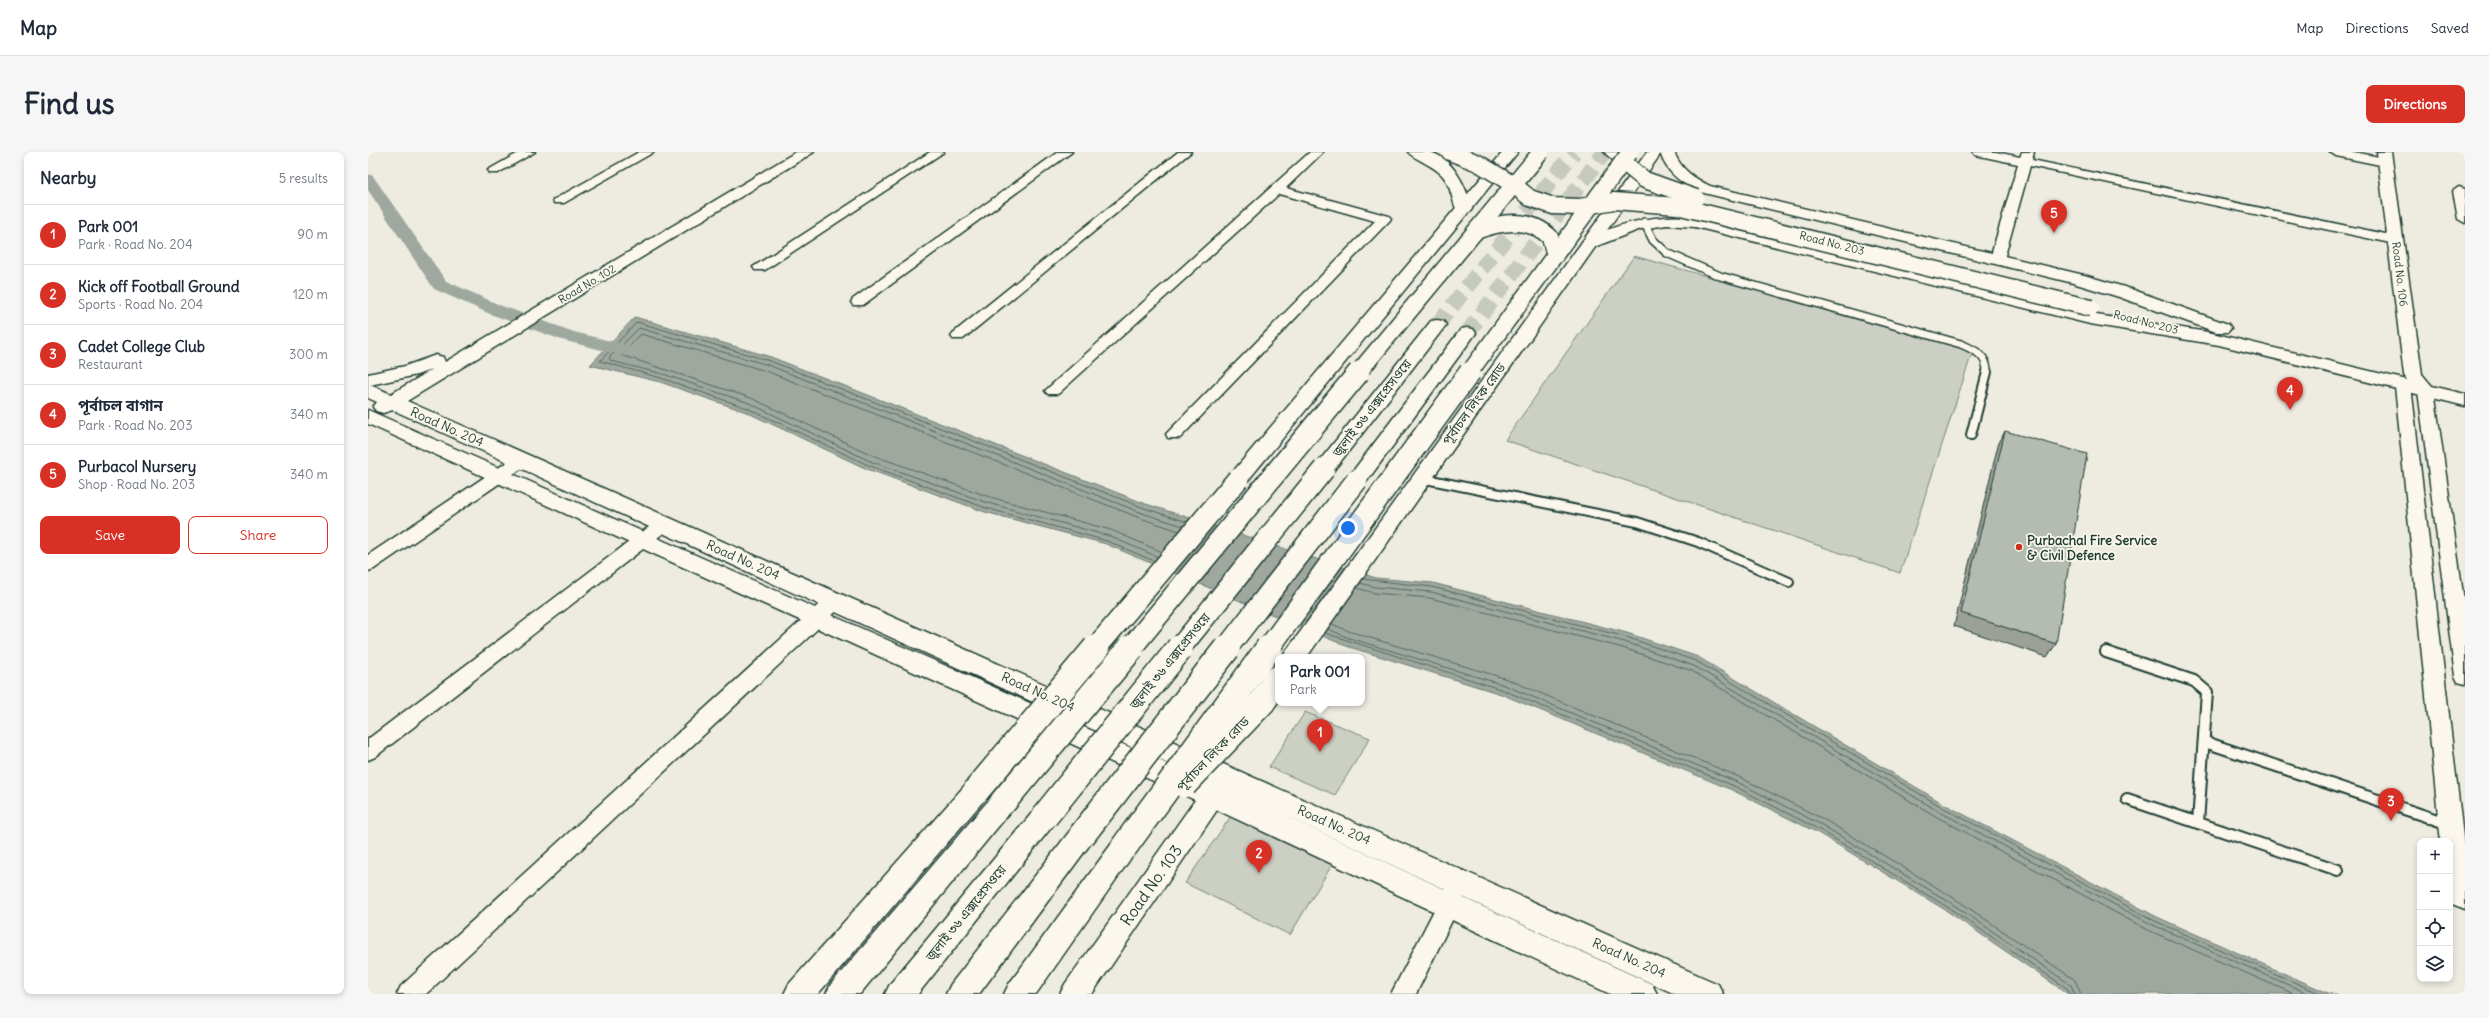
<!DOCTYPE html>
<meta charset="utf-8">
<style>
:root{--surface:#fff;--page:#f6f6f7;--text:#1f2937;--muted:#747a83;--line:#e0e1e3;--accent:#d93025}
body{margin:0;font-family:Delius,"Noto Sans Bengali",sans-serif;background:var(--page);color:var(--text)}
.controls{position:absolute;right:12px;bottom:12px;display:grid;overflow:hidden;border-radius:8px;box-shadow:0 2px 6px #0003}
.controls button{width:36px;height:36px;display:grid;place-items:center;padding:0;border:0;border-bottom:1px solid var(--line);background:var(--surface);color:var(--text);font:20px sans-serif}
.you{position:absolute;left:980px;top:376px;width:14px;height:14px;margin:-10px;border:3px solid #fff;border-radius:50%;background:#1a73e8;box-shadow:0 0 0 6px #1a73e833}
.badge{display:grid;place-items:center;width:26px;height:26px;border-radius:50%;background:var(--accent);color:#fff;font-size:13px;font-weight:700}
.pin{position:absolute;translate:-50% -33px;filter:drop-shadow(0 1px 2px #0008)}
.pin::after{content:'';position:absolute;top:21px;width:14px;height:12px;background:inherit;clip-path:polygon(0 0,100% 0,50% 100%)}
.popup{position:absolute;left:907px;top:502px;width:90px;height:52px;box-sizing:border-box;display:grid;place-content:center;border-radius:8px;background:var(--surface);filter:drop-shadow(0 1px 3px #0005);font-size:13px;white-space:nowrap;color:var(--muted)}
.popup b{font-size:15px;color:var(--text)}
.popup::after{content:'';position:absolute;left:50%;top:100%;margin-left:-8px;border:8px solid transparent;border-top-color:var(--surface)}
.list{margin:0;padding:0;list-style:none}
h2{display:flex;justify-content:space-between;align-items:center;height:52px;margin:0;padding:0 16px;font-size:17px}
h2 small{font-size:13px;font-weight:400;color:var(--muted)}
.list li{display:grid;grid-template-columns:26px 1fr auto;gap:12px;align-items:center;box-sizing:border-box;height:60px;padding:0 16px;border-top:1px solid var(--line)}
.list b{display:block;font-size:15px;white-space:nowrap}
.list p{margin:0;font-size:13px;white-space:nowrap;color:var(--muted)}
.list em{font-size:13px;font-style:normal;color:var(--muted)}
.actions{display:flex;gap:8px;padding:12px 16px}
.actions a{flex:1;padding:9px 0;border:1px solid var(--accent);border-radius:8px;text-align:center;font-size:14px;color:var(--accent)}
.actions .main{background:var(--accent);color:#fff}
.icon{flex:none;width:22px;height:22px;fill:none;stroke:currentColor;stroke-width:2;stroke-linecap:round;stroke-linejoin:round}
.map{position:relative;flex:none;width:2097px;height:842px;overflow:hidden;border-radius:8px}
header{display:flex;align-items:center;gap:24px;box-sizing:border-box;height:56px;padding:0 20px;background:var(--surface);border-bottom:1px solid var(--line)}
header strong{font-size:19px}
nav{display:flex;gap:22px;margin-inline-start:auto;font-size:14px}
.intro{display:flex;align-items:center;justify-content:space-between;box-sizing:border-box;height:96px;padding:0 24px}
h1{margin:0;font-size:28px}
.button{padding:10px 18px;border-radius:8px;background:var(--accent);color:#fff;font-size:14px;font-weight:700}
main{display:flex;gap:24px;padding:0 24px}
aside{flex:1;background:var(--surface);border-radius:8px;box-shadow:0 2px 6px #0003}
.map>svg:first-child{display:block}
.green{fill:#cbcfc4;stroke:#75867c}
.water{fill:#9fa89f;stroke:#6c7d74}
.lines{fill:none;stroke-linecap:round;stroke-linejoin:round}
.shore{stroke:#52685f;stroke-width:1}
.canal{fill:#9fa89f;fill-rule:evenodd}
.highway-tunnel{stroke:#c5c9be;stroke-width:16;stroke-dasharray:16 8;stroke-linecap:butt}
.lane-far2-casing{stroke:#1f3d34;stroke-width:10}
.lane-far1-casing{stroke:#1f3d34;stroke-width:12}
.lane-casing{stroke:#1f3d34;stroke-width:14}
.street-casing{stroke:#1f3d34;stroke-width:3}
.secondary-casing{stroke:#1f3d34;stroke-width:3}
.primary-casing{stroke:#1f3d34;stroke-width:3}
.highway-casing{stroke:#1f3d34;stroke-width:3}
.lane-far2{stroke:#fbf7ec;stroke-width:7}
.lane-far1{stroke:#fbf7ec;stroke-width:8}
.lane{stroke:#fbf7ec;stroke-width:10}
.street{fill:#fbf7ec;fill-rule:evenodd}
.secondary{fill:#fbf7ec;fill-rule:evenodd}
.primary{fill:#fbf7ec;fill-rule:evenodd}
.highway{fill:#fbf7ec;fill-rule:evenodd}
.secondary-bridge-casing{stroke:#1f3d34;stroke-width:19;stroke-linecap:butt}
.primary-bridge-far2-casing{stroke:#1f3d34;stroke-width:19;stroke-linecap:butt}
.primary-bridge-far1-casing{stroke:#1f3d34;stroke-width:24;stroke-linecap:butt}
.primary-bridge-casing{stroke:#1f3d34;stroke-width:29;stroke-linecap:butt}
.highway-bridge-far1-casing{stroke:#1f3d34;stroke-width:24;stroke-linecap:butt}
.highway-bridge-casing{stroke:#1f3d34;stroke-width:29;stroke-linecap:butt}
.secondary-bridge{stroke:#fbf7ec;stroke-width:16}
.primary-bridge-far2{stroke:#fbf7ec;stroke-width:16}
.primary-bridge-far1{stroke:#fbf7ec;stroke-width:21}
.primary-bridge{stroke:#fbf7ec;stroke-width:26}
.highway-bridge-far1{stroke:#fbf7ec;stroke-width:21}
.highway-bridge{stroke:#fbf7ec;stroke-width:26}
.wall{fill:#9ba197;stroke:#1f3d34}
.building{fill:#b4bbb0;stroke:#1f3d34}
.poi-dot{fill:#c8321e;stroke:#fbf7ec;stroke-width:1.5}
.labels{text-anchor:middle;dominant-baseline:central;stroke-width:3.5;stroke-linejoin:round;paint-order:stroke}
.far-street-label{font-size:11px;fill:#1f3d34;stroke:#fbf7ec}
.street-label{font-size:13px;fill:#1f3d34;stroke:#fbf7ec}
.poi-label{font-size:13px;font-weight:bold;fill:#1f3d34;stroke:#fbf7ec;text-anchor:start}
.near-street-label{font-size:16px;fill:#1f3d34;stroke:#fbf7ec}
</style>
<header>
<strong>Map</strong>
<nav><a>Map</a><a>Directions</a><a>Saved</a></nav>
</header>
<div class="intro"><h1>Find us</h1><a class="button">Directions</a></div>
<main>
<aside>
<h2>Nearby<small>5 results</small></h2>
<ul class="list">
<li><span class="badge">1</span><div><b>Park 001</b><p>Park · Road No. 204</p></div><em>90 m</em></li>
<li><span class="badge">2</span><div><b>Kick off Football Ground</b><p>Sports · Road No. 204</p></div><em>120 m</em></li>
<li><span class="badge">3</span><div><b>Cadet College Club</b><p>Restaurant</p></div><em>300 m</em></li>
<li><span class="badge">4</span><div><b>পূর্বাচল বাগান</b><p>Park · Road No. 203</p></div><em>340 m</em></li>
<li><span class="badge">5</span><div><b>Purbacol Nursery</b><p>Shop · Road No. 203</p></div><em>340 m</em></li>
</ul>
<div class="actions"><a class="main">Save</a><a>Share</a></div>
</aside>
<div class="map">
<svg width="2097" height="842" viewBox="0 0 2097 842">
<rect width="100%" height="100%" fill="#eeece1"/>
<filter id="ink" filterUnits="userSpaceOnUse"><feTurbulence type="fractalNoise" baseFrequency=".025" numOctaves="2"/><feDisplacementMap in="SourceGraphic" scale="8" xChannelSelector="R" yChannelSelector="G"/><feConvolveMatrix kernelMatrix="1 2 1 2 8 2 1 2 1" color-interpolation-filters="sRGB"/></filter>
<g filter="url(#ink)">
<g class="green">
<polygon points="1266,104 1605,198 1532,421 1137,288"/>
<polygon points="937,560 1002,586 967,643 901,615"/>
<polygon points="863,664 965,711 922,783 817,731"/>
</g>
<polygon class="water" points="267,165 403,205 778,352 1008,426 1065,431 1259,481 1330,505 1576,652 1789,765 1960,841 1969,842 1700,842 1579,759 1450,681 1364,638 1133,542 978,494 738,392 617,360 499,317 378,260 292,230 222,213"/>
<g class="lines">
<g class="shore">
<polyline points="794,400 743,378 622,345 504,303 383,246 253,203 273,182 398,219 772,366 811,379"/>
<polyline points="790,405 741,384 620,351 502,309 381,251 295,222 243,209 241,206 271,176 400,213 774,361 815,374"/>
<polyline points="786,409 739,389 618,356 500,313 379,256 293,226 232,209 269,170 402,209 776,356 819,370"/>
<polyline points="995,427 1064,435 1258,485 1328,509 1574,655 1787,769 1953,842"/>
<polyline points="992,431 1007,435 1063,440 1257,490 1326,514 1572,660 1785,773 1941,842"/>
<polyline points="989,436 1006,441 1062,446 1255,496 1324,519 1569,665 1782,779 1926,842"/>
<polyline points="964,472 983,480 1139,527 1371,625 1457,668 1586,746 1707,828 1713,842"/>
<polyline points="960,477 981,486 1136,533 1369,630 1454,673 1583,751 1703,833 1707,842"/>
<polyline points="957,481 1135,538 1366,634 1452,678 1581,756 1700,837 1702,842"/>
</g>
<polygon class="canal" points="0,22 5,24 78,129 134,154 206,180 275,197 278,201 275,205 269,207 194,188 122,162 66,137 0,38"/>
<g class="highway-tunnel">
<polyline points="1069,173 1206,0"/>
<polyline points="1099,181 1237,0"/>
</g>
<defs>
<path id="lane-far2" d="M 1276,70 L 1285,88 L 1299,101 L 1352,124 L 1593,192 C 1607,198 1620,204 1619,221"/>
<g id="lane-far1">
<polyline points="1603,283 1619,220"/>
<polyline points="1053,326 1269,370 1330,390 1421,430"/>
</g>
<g id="lane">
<polyline points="1738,500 1826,529 1839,540 1830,671"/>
<polyline points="1837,590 2081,672"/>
<polyline points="1759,647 1970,718"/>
</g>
<g id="street">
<polygon points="152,0 167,0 130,21 122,21 120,18"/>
<polygon points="271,0 286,0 196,51 186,51 185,48"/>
<polygon points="562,0 576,0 397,118 387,118 385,115"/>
<polygon points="690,0 704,0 495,153 485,153 483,150 485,147"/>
<polygon points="810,0 823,0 595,187 585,187 583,184 585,181"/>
<polygon points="942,0 955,0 918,36 1021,64 1023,67 812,286 800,286 798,282 1007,69 911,42 690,242 680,242 677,239 680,236"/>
<polygon points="1605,0 1628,0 1652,5 1654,0 1666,0 1664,8 2027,84 2034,88 2027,92 1662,14 1636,107 1629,111 1622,107 1650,12 1607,3"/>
<polygon points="1962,0 1986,0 2021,7 2023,10 2017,14 1968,4"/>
<polygon points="2091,35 2097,37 2097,71 2090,67 2085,39"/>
<polygon points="2035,229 2043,234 2097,702 2097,757 2084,752 2082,748 2082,689 2073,689 2071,673 2027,234"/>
<polygon points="2058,234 2066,239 2097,456 2097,532 2090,530 2087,524 2050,239"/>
<polygon points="154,302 160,304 162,308 160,312 6,417 0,419 0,403 148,304"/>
<polygon points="296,366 302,368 305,372 302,376 7,605 0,608 0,587 290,368"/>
<polygon points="467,442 474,444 476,449 474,454 58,842 29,842 33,834 460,444"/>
<polygon points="1086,732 1094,735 1097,742 1048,842 1023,842 1078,735"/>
</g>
<g id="secondary">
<path d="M 428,0 L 446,0 L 39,249 L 1350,832 L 1355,842 L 1307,842 L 862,639 L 1284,832 L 1289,842 L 1242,842 L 849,658 L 724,842 L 692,842 L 697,832 L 827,648 L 0,272 L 0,258 L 840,630 L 25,258 L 15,261 L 8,259 L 5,255 L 9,250 L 0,246 L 0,222 L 37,214 L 68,203 L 75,205 L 77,210 ZM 65,217 L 23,242 L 2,233 L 49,223 Z"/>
<path d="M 1040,0 C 1046,0 1055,0 1061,0 C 1085,5 1099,36 1104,57 L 1102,60 L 1090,60 C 1083,49 1084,34 1074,23 C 1065,13 1044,6 1040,0 Z"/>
<polygon points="1236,0 1252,0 1263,10 1255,15 1250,13"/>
<path d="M 1292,0 L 1306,0 C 1313,18 1326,26 1342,34 L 1716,123 L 1763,137 L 1860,172 L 1863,176 L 1860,180 L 1848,180 L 1751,145 L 1705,131 L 1332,40 C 1313,31 1298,21 1292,0 Z"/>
<path d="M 2009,0 L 2023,0 L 2054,222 L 2064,234 L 2097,242 L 2097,254 L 1851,193 L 1722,172 L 1327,75 L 1299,73 L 1273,77 L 1221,97 L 1215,95 L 1213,92 L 1215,89 C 1251,70 1287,62 1327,65 L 1722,162 L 1840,180 L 2039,228 L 2036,223 Z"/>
</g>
<g id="primary">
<polygon points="1135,0 1150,0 877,332 870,334 863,332 860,327 863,322"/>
<polygon points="1279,0 1294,0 939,505 914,505"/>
<polygon points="608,628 617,631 621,639 617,647 450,842 416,842 421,832 599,631"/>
<polygon points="635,639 644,642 648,650 644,658 492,842 458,842 463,832 626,642"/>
<polygon points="756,683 765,687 769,695 765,703 668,842 636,842 641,832 747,687"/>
</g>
<g id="highway">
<polygon points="1069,168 1075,169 1078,173 963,322 956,324 949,322 946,317 949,312 1063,169"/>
<polygon points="1099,176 1105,177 1108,181 996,333 989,335 982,333 979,328 982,323 1093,177"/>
<polygon points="677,652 686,656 690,664 686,672 550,842 517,842 522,832 668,656"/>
<polygon points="714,671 723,675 727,683 723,691 611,842 578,842 583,832 705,675"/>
</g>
</defs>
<use href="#lane-far2" class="lane-far2-casing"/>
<use href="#lane-far1" class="lane-far1-casing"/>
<use href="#lane" class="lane-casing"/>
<use href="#street" class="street-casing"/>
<use href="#secondary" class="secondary-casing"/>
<use href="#primary" class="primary-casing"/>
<use href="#highway" class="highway-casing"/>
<use href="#lane-far2" class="lane-far2"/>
<use href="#lane-far1" class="lane-far1"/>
<use href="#lane" class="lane"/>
<use href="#street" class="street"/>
<use href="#secondary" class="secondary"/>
<use href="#primary" class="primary"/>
<use href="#highway" class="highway"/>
<defs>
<g id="secondary-bridge">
<polyline points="1082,0 1110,11 1146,33 1162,46 1185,54 1212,55 1246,49 1309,54 1723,156"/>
<polyline points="1255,10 1277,28 1328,46"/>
</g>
<g id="primary-bridge-far2">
<path d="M 1108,79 C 1132,70 1162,65 1182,85 L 1187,104"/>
<polyline points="990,221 1173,0"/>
<polyline points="1101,221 1262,0"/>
</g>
<g id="primary-bridge-far1">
<polyline points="727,497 870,327"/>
<polyline points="762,497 991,220"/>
<polyline points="900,497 1102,220"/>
</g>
<g id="primary-bridge">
<polyline points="816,632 894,550 910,527"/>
<polyline points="608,639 728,496"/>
<polyline points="635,650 763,496"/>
<polyline points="756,695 901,496"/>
</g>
<g id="highway-bridge-far1">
<polyline points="811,497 956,317"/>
<polyline points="858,497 989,328"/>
</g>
<g id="highway-bridge">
<polyline points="677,664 812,496"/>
<polyline points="714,683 859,496"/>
</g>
</defs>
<use href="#secondary-bridge" class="secondary-bridge-casing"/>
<use href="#primary-bridge-far2" class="primary-bridge-far2-casing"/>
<use href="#primary-bridge-far1" class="primary-bridge-far1-casing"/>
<use href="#primary-bridge" class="primary-bridge-casing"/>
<use href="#highway-bridge-far1" class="highway-bridge-far1-casing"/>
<use href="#highway-bridge" class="highway-bridge-casing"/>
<use href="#secondary-bridge" class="secondary-bridge"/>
<use href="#primary-bridge-far2" class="primary-bridge-far2"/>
<use href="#primary-bridge-far1" class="primary-bridge-far1"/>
<use href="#primary-bridge" class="primary-bridge"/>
<use href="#highway-bridge-far1" class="highway-bridge-far1"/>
<use href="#highway-bridge" class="highway-bridge"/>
</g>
<polygon class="wall" points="1637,279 1688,492 1679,505 1586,474 1630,293"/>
<polygon class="building" points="1637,279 1719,302 1688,492 1593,461"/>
</g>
<circle class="poi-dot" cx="1651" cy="395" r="4"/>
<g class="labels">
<g class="far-street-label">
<text transform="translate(1464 91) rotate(14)">Road No. 203</text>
<text transform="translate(2032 122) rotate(83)">Road No. 106</text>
<text transform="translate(219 132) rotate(-31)">Road No. 102</text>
<text transform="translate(1778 170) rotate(14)">Road No. 203</text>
</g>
<g class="street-label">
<text transform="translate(1106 252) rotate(-54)">পূর্বাচল লিংক রোড</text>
<text transform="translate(1004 256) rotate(-52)">জুলাই ৩৬ এক্সপ্রেসওয়ে</text>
<text transform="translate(79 275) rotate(24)">Road No. 204</text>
<text transform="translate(375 408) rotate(24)">Road No. 204</text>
<text transform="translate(802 509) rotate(-51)">জুলাই ৩৬ এক্সপ্রেসওয়ে</text>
<text transform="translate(670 540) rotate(24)">Road No. 204</text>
<text transform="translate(845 602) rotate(-46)">পূর্বাচল লিংক রোড</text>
<text transform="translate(966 673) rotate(24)">Road No. 204</text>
<text transform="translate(598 761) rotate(-51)">জুলাই ৩৬ এক্সপ্রেসওয়ে</text>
<text transform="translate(1261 806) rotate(24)">Road No. 204</text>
</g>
<g class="poi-label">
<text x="1659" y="388">Purbachal Fire Service<tspan x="1659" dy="15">&amp; Civil Defence</tspan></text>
</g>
<g class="near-street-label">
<text transform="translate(783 733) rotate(-55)">Road No. 103</text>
</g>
</g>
</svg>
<div class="controls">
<button>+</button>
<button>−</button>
<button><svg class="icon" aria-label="locate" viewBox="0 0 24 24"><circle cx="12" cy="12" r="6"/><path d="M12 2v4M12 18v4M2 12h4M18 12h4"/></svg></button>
<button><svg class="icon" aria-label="layers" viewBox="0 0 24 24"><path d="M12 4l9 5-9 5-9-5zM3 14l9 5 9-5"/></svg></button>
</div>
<div class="you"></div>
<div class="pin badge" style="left:952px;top:600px">1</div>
<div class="popup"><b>Park 001</b>Park</div>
<div class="pin badge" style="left:891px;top:721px">2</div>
<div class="pin badge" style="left:2023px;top:669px">3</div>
<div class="pin badge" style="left:1922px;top:258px">4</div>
<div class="pin badge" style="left:1686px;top:81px">5</div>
</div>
</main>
